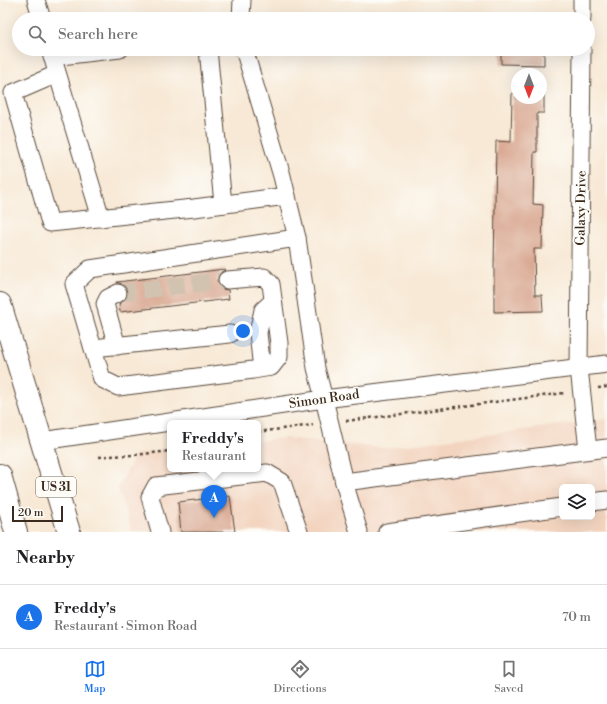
<!DOCTYPE html>
<meta charset="utf-8">
<style>
:root{--surface:#fff;--page:#f6f6f6;--text:#202124;--muted:#757577;--line:#e0e0e0;--accent:#1a73e8}
body{margin:0;font-family:"Libre Bodoni",serif;background:var(--page);color:var(--text)}
.controls{position:absolute;right:12px;bottom:12px;display:grid;overflow:hidden;border-radius:6px;box-shadow:0 4px 16px #0002}
.controls button{width:36px;height:36px;display:grid;place-items:center;padding:0;border:0;border-bottom:1px solid var(--line);background:var(--surface);color:var(--text);font:20px sans-serif}
.compass{position:absolute;left:511px;top:68px;width:36px;height:36px;border-radius:50%;background:var(--surface);box-shadow:0 4px 16px #0002;rotate:180deg}
.scale{position:absolute;left:12px;bottom:10px;width:51px;box-sizing:border-box;padding-left:4px;border:2px solid #3b2a1e;border-top:0;font-size:11px;line-height:14px;white-space:nowrap;color:#3b2a1e;-webkit-text-stroke:3px #fdfcf7;paint-order:stroke}
.you{position:absolute;left:243px;top:331px;width:14px;height:14px;margin:-10px;border:3px solid #fff;border-radius:50%;background:#1a73e8;box-shadow:0 0 0 6px #1a73e833}
.badge{display:grid;place-items:center;width:26px;height:26px;border-radius:50%;background:var(--accent);color:#fff;font-size:13px;font-weight:700}
.pin{position:absolute;translate:-50% -33px;filter:drop-shadow(0 1px 2px #0008)}
.pin::after{content:'';position:absolute;top:21px;width:14px;height:12px;background:inherit;clip-path:polygon(0 0,100% 0,50% 100%)}
.popup{position:absolute;left:167px;top:420px;width:94px;height:52px;box-sizing:border-box;display:grid;place-content:center;border-radius:6px;background:var(--surface);filter:drop-shadow(0 1px 3px #0005);font-size:13px;white-space:nowrap;color:var(--muted)}
.popup b{font-size:15px;color:var(--text)}
.popup::after{content:'';position:absolute;left:50%;top:100%;margin-left:-8px;border:8px solid transparent;border-top-color:var(--surface)}
.list{margin:0;padding:0;list-style:none}
h2{display:flex;justify-content:space-between;align-items:center;height:52px;margin:0;padding:0 16px;font-size:17px}
h2 small{font-size:13px;font-weight:400;color:var(--muted)}
.list li{display:grid;grid-template-columns:26px 1fr auto;gap:12px;align-items:center;box-sizing:border-box;height:64px;padding:0 16px;border-top:1px solid var(--line)}
.list b{display:block;font-size:15px;white-space:nowrap}
.list p{margin:0;font-size:13px;white-space:nowrap;color:var(--muted)}
.list em{font-size:13px;font-style:normal;color:var(--muted)}
.icon{flex:none;width:22px;height:22px;fill:none;stroke:currentColor;stroke-width:2;stroke-linecap:round;stroke-linejoin:round}
.map{position:relative;flex:none;width:607px;height:532px;overflow:hidden}
.search{position:absolute;background:var(--surface);box-shadow:0 4px 16px #0002;left:12px;right:12px;top:12px;height:44px;display:flex;align-items:center;gap:10px;box-sizing:border-box;padding:0 14px;border-radius:22px;color:var(--muted);font-size:15px}
.sheet{height:116px;background:var(--surface)}
nav{display:flex;justify-content:space-around;align-items:center;box-sizing:border-box;height:56px;border-top:1px solid var(--line);background:var(--surface);font-size:11px;color:var(--muted)}
nav a{display:grid;justify-items:center;gap:2px}
nav .on{color:var(--accent)}
.map>svg:first-child{display:block}
.built{fill:#f3d4bf;fill-rule:evenodd}
.building{fill:#d9a892}
.lines{fill:none;stroke-linecap:round;stroke-linejoin:round}
.minor-tunnel{stroke:#d2c3b1;stroke-width:17;stroke-dasharray:17 8;stroke-linecap:butt}
.minor-casing{stroke:#57473a;stroke-width:19}
.major-casing{stroke:#57473a;stroke-width:24}
.path{stroke:#57473a;stroke-width:2.5;stroke-dasharray:3 3;stroke-linecap:butt}
.minor{stroke:#fff;stroke-width:17}
.major{stroke:#fff;stroke-width:22}
.labels{text-anchor:middle;dominant-baseline:central;stroke-width:3.5;stroke-linejoin:round;paint-order:stroke}
.shield{fill:#fdfcf7;stroke:#75695f;stroke-width:1}
.shield-label{font-size:12px;font-weight:bold;fill:#3b2a1e}
.street-label{font-size:13px;fill:#3b2a1e;stroke:#fdfcf7}
</style>
<div class="map">
<svg width="607" height="532" viewBox="0 0 607 532">
<rect width="100%" height="100%" fill="#fdfcf7"/>
<filter id="ink" filterUnits="userSpaceOnUse"><feTurbulence type="fractalNoise" baseFrequency=".025" numOctaves="2"/><feDisplacementMap in="SourceGraphic" scale="8" xChannelSelector="R" yChannelSelector="G"/><feConvolveMatrix kernelMatrix="1 2 1 2 8 2 1 2 1" color-interpolation-filters="sRGB"/></filter>
<filter id="wash" filterUnits="userSpaceOnUse"><feTurbulence type="fractalNoise" baseFrequency=".012" numOctaves="4" result="noise"/><feDisplacementMap in="SourceGraphic" scale="16" xChannelSelector="R" yChannelSelector="G"/><feGaussianBlur stdDeviation="0.9" result="paint"/><feColorMatrix in="noise" values="0 0 0 0 0 0 0 0 0 0 0 0 0 0 0 0 0 1.4 0 .05"/><feComposite in="paint" operator="in"/></filter>
<g filter="url(#wash)">
<rect width="100%" height="100%" fill="#f8e9d6"/>
<path class="built" d="M 607,419 L 607,532 L 132,532 L 118,488 L 136,454 L 170,450 L 170,469 L 258,469 L 258,441 L 286,438 L 383,448 ZM 562,487 L 592,487 L 592,517 L 562,517 Z"/>
<g id="blocks">
<g class="building">
<polygon points="501,49 542,49 541,52 544,52 544,65 501,64"/>
<polygon points="512,93 517,93 517,98 541,98 541,93 544,93 544,113 537,113 537,152 534,152 533,204 543,205 542,249 534,249 535,295 542,295 543,311 494,312 494,269 496,141 511,142"/>
<polygon points="225,269 226,270 221,272 218,275 217,281 219,285 222,289 228,290 229,299 120,312 119,304 126,299 128,293 127,289 124,285 119,283 117,283 117,282"/>
<polygon points="230,496 235,532 181,532 178,502"/>
</g>
</g>
</g>
<g filter="url(#ink)">
<use href="#blocks" fill-opacity="0" stroke="#57473a" stroke-width="1"/>
<g class="lines">
<polyline class="minor-tunnel" points="118,293 227,280"/>
<defs>
<g id="minor">
<polyline points="36,0 42,19"/>
<polyline points="241,19 242,0"/>
<polyline points="582,19 582,0"/>
<polyline points="50,49 101,218"/>
<polyline points="208,49 223,204"/>
<polyline points="244,49 282,176 297,238"/>
<polyline points="582,49 579,368 588,450"/>
<polyline points="52,57 120,49"/>
<polyline points="57,74 13,93 50,223 194,208 287,196"/>
<polyline points="227,280 264,277 271,284 279,343 279,357 271,367 253,370 118,387 102,379 74,284 90,269 297,238 316,368 324,399 344,482"/>
<polyline points="117,346 105,304 108,298 118,293"/>
<polyline points="93,348 230,334"/>
<polyline points="271,367 261,360 258,333 263,310 273,301"/>
<polyline points="42,441 324,399 607,364"/>
<polyline points="592,502 607,500"/>
<polyline points="160,532 150,497 156,486 267,473 282,482 299,532"/>
<polyline points="359,532 344,482 607,448"/>
<polyline points="387,532 562,507"/>
</g>
<g id="major">
<polyline points="0,304 69,532"/>
<polyline points="0,475 16,532"/>
</g>
</defs>
<use href="#minor" class="minor-casing"/>
<use href="#major" class="major-casing"/>
<g class="path">
<polyline points="598,388 607,387"/>
<polyline points="346,421 565,393"/>
<polyline points="258,432 313,425"/>
<polyline points="99,457 108,456 134,455 170,451"/>
</g>
<use href="#minor" class="minor"/>
<use href="#major" class="major"/>
</g>
</g>
<g class="labels">
<rect class="shield" x="36" y="477" width="40" height="20" rx="3"/>
<g class="shield-label">
<text x="56" y="487">US 31</text>
</g>
<g class="street-label">
<text transform="translate(581 208) rotate(-89)">Galaxy Drive</text>
<text transform="translate(324 399) rotate(-8)">Simon Road</text>
</g>
</g>
</svg>
<div class="controls">
<button><svg class="icon" aria-label="layers" viewBox="0 0 24 24"><path d="M12 4l9 5-9 5-9-5zM3 14l9 5 9-5"/></svg></button>
</div>
<svg class="compass" viewBox="-18 -18 36 36"><path d="M0-13l5 13h-10z" fill="#e53935"/><path d="M0 13l5-13h-10z" fill="#757577"/></svg>
<div class="scale">20 m</div>
<div class="you"></div>
<div class="pin badge" style="left:214px;top:518px">A</div>
<div class="popup"><b>Freddy's</b>Restaurant</div>
<div class="search"><svg class="icon" aria-label="search" viewBox="0 0 24 24"><circle cx="10" cy="10" r="6"/><path d="M15 15l6 6"/></svg>Search here</div>
</div>
<section class="sheet">
<h2>Nearby<small></small></h2>
<ul class="list">
<li><span class="badge">A</span><div><b>Freddy's</b><p>Restaurant · Simon Road</p></div><em>70 m</em></li>
</ul>
</section>
<nav>
<a class="on"><svg class="icon" aria-label="map" viewBox="0 0 24 24"><path d="M3 6l6-2 6 2 6-2v14l-6 2-6-2-6 2zM9 4v14M15 6v14"/></svg>Map</a>
<a><svg class="icon" aria-label="directions" viewBox="0 0 24 24"><path d="M12 3l9 9-9 9-9-9zM9 14v-3h6M13 9l2 2-2 2"/></svg>Directions</a>
<a><svg class="icon" aria-label="saved" viewBox="0 0 24 24"><path d="M7 4h10v16l-5-4-5 4z"/></svg>Saved</a>
</nav>
